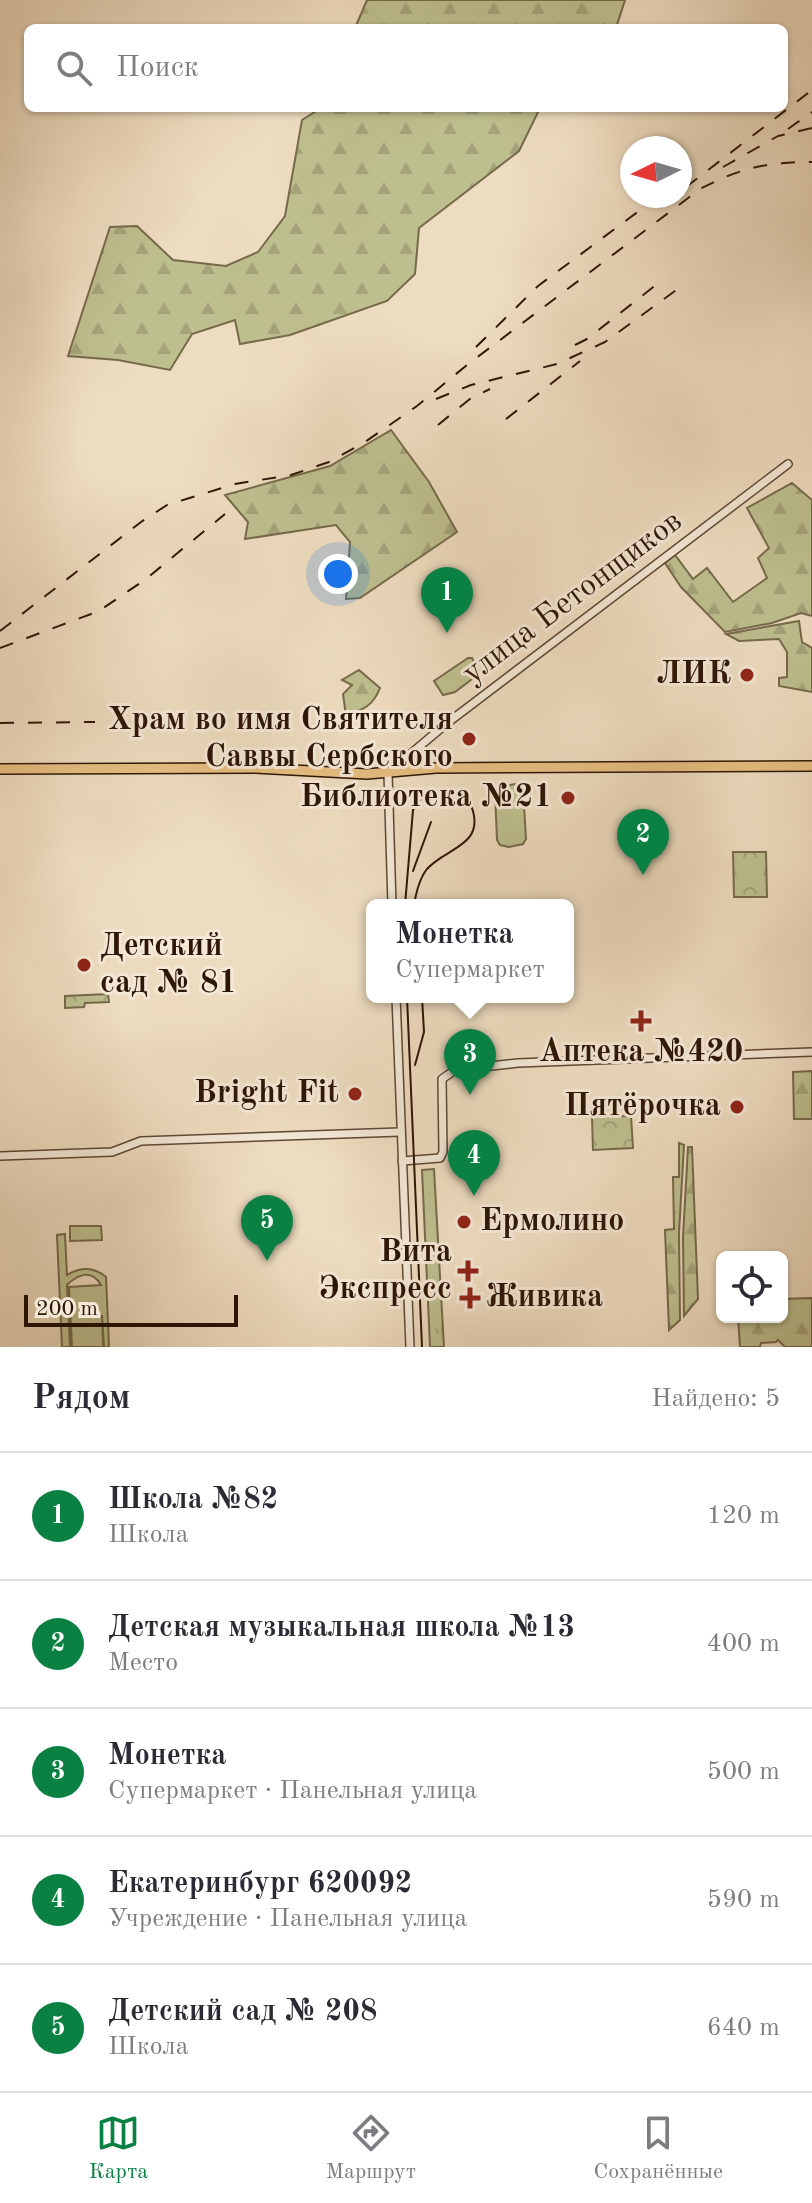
<!DOCTYPE html>
<html lang="ru">
<meta charset="utf-8">
<style>
:root{--surface:#fff;--page:#f7f7f7;--text:#2b2b33;--muted:#7c7c81;--line:#e1e1e2;--accent:#0b8043}
body{margin:0;font-family:"Old Standard TT",serif;background:var(--page);color:var(--text)}
.controls{position:absolute;right:24px;bottom:24px;display:grid;overflow:hidden;border-radius:12px;box-shadow:0 2px 6px #0004}
.controls button{width:72px;height:72px;display:grid;place-items:center;padding:0;border:0;border-bottom:2px solid var(--line);background:var(--surface);color:var(--text);font:40px sans-serif}
.compass{position:absolute;left:620px;top:136px;width:72px;height:72px;border-radius:50%;background:var(--surface);box-shadow:0 2px 6px #0004;rotate:265deg}
.scale{position:absolute;left:24px;bottom:20px;width:214px;box-sizing:border-box;padding-left:8px;border:4px solid #2d1606;border-top:0;font-size:22px;line-height:28px;white-space:nowrap;color:#2d1606;-webkit-text-stroke:6px #f4e8d6;paint-order:stroke}
.you{position:absolute;left:338px;top:574px;width:28px;height:28px;margin:-20px;border:6px solid #fff;border-radius:50%;background:#1a73e8;box-shadow:0 0 0 12px #1a73e833}
.badge{display:grid;place-items:center;width:52px;height:52px;border-radius:50%;background:var(--accent);color:#fff;font-size:26px;font-weight:700}
.pin{position:absolute;translate:-50% -66px;filter:drop-shadow(0 2px 4px #0008)}
.pin::after{content:'';position:absolute;top:42px;width:28px;height:24px;background:inherit;clip-path:polygon(0 0,100% 0,50% 100%)}
.popup{position:absolute;left:366px;top:899px;width:208px;height:104px;box-sizing:border-box;display:grid;place-content:center;border-radius:12px;background:var(--surface);filter:drop-shadow(0 2px 6px #0005);font-size:26px;white-space:nowrap;color:var(--muted)}
.popup b{font-size:30px;color:var(--text)}
.popup::after{content:'';position:absolute;left:50%;top:100%;margin-left:-16px;border:16px solid transparent;border-top-color:var(--surface)}
.list{margin:0;padding:0;list-style:none}
h2{display:flex;justify-content:space-between;align-items:center;height:104px;margin:0;padding:0 32px;font-size:34px}
h2 small{font-size:26px;font-weight:400;color:var(--muted)}
.list li{display:grid;grid-template-columns:52px 1fr auto;gap:24px;align-items:center;box-sizing:border-box;height:128px;padding:0 32px;border-top:2px solid var(--line)}
.list b{display:block;font-size:30px;white-space:nowrap}
.list p{margin:0;font-size:26px;white-space:nowrap;color:var(--muted)}
.list em{font-size:26px;font-style:normal;color:var(--muted)}
.icon{flex:none;width:44px;height:44px;fill:none;stroke:currentColor;stroke-width:2;stroke-linecap:round;stroke-linejoin:round}
.map{position:relative;flex:none;width:812px;height:1347px;overflow:hidden}
.search{position:absolute;background:var(--surface);box-shadow:0 2px 6px #0004;left:24px;right:24px;top:24px;height:88px;display:flex;align-items:center;gap:20px;box-sizing:border-box;padding:0 28px;border-radius:12px;color:var(--muted);font-size:30px}
.sheet{height:744px;background:var(--surface)}
nav{display:flex;justify-content:space-around;align-items:center;box-sizing:border-box;height:112px;border-top:2px solid var(--line);background:var(--surface);font-size:22px;color:var(--muted)}
nav a{display:grid;justify-items:center;gap:4px}
nav .on{color:var(--accent)}
.map>svg:first-child{display:block}
.grass{fill:url(#grass-tufts);stroke:#766a4a;stroke-width:2}
.forest{fill:url(#forest-firs);stroke:#766a4a;stroke-width:2}
.park{fill:url(#park-crowns);stroke:#766a4a;stroke-width:2}
.pitch{fill:#bebf8f;stroke:#766a4a;stroke-width:2}
.lines{fill:none;stroke-linecap:round;stroke-linejoin:round}
.minor-casing{stroke:#5d4834;stroke-width:10}
.major-casing{stroke:#2d1606;stroke-width:12}
.minor{stroke:#f4e8d6;stroke-width:7}
.major{stroke:#e7be80;stroke-width:9}
.tram{stroke:#2d1606;stroke-width:2}
.rail{stroke:#2d1606;stroke-width:2;stroke-dasharray:14 14;stroke-linecap:butt}
.poi-dot{fill:#8f2418;stroke:#f4e8d6;stroke-width:3}
.labels{text-anchor:middle;dominant-baseline:central;stroke-width:6;stroke-linejoin:round;paint-order:stroke}
.street-label{font-size:32px;fill:#2d1606;stroke:#f4e8d6}
.poi-label{font-size:32px;font-weight:bold;fill:#2d1606;stroke:#f4e8d6;text-anchor:end}
</style>
<div class="map">
<svg width="812" height="1347" viewBox="0 0 812 1347">
<defs>
<pattern id="grass-tufts" width="24" height="20" patternUnits="userSpaceOnUse" patternTransform="scale(2)"><rect width="24" height="20" fill="#bebf8f"/><path d="M3 7l-1-3M5 7V3M7 7l1-3M15 17l-1-3M17 17v-4M19 17l1-3" fill="none" stroke="#a4a37a"/></pattern>
<pattern id="forest-firs" width="22" height="20" patternUnits="userSpaceOnUse" patternTransform="scale(2)"><rect width="22" height="20" fill="#bebf8f"/><path d="M5 1l3.5 6h-7zM16 11l3.5 6h-7z" fill="#a4a37a"/></pattern>
<pattern id="park-crowns" width="20" height="18" patternUnits="userSpaceOnUse" patternTransform="scale(2)"><rect width="20" height="18" fill="#bebf8f"/><path d="M2 6a3 3 0 1 1 6 0M12 15a3 3 0 1 1 6 0" fill="none" stroke="#a4a37a"/></pattern>
</defs>
<rect width="100%" height="100%" fill="#eedcc0"/>
<filter id="stains"><feTurbulence type="fractalNoise" baseFrequency=".0025" numOctaves="4"/><feColorMatrix values="0 0 0 0 .2 0 0 0 0 .09 0 0 0 0 .02 0 0 0 .5 -.17"/></filter>
<radialGradient id="worn" r=".72"><stop offset=".6" stop-color="#630" stop-opacity="0"/><stop offset="1" stop-color="#630" stop-opacity=".3"/></radialGradient>
<polygon class="grass" points="434,1169 444,1347 430,1347 422,1170"/>
<g class="forest">
<polygon points="367,0 625,0 616,28 355,28"/>
<polygon points="321,108 540,108 519,151 419,228 415,274 387,301 290,335 240,344 235,320 192,334 170,370 118,360 68,356 110,227 137,226 173,260 226,266 258,252 285,216 302,120"/>
<polygon points="391,430 429,482 457,532 360,598 346,599 350,542 336,525 245,539 248,522 225,495 330,466"/>
<polygon points="792,483 812,500 812,616 801,613 772,623 725,632 681,587 665,563 675,555 693,579 707,568 733,602 767,578 758,558 769,548 747,508"/>
<polygon points="799,621 802,642 812,648 812,692 779,686 779,678 787,677 787,652 779,639 739,641 726,634"/>
<path d="M 359,670 L 380,688 C 373,706 364,709 346,716 L 343,694 L 352,685 L 342,680 Z"/>
<polygon points="812,1071 812,1119 794,1119 793,1072"/>
<polygon points="679,1143 684,1145 679,1233 680,1320 669,1330 665,1230 674,1229 673,1177 679,1177"/>
<polygon points="688,1147 692,1147 698,1299 684,1316 683,1238"/>
<polygon points="812,1298 812,1347 785,1347 778,1340 776,1342 761,1343 760,1347 740,1347 738,1317 782,1317 782,1299"/>
</g>
<g class="park">
<polygon points="733,852 766,852 767,897 734,897"/>
<polygon points="108,994 109,1002 85,1003 84,1007 65,1008 65,996"/>
<polygon points="631,1116 633,1148 593,1150 592,1117"/>
</g>
<g class="pitch">
<polygon points="468,658 472,658 480,673 455,692 443,695 434,681"/>
<polygon points="515,784 523,789 526,839 523,844 509,847 500,845 497,840 495,793 496,788"/>
<polygon points="70,1226 101,1226 102,1240 70,1241"/>
<path d="M 65,1234 L 67,1275 C 80,1267 93,1266 106,1277 L 109,1347 L 104,1347 L 102,1315 L 103,1347 L 72,1347 L 69,1287 L 101,1285 C 92,1269 78,1274 67,1285 L 70,1347 L 62,1347 L 57,1235 Z"/>
</g>
<g class="lines">
<defs>
<g id="minor">
<polyline points="392,905 388,773 446,724 788,464"/>
<polyline points="396,997 410,1347"/>
<polyline points="0,1156 112,1152 141,1141 400,1132"/>
<polyline points="402,1161 440,1158 443,1152 442,1079 455,1070 518,1063 812,1052"/>
</g>
<polyline id="major" points="0,769 255,768 367,774 436,768 812,766"/>
</defs>
<use href="#minor" class="minor-casing"/>
<use href="#major" class="major-casing"/>
<use href="#minor" class="minor"/>
<use href="#major" class="major"/>
<g class="tram">
<polyline points="413,871 431,822"/>
<path d="M 405,905 L 413,810 C 426,785 455,787 472,808 C 485,846 445,848 427,869 C 419,879 416,893 414,905"/>
<polyline points="407,997 422,1347"/>
<polyline points="415,1065 424,1032 422,997"/>
</g>
<g class="rail">
<polyline points="788,129 812,112"/>
<polyline points="723,167 778,136 812,128"/>
<polyline points="686,187 812,90"/>
<polyline points="575,345 587,339 661,281"/>
<polyline points="476,347 538,286 659,196"/>
<polyline points="436,399 471,385 557,364 605,342 679,288"/>
<polyline points="506,419 580,361"/>
<polyline points="438,425 471,398 490,389"/>
<path d="M 0,631 L 141,522 L 167,505 L 235,484 L 291,475 L 329,462 L 365,442 L 417,406 L 467,365 L 700,189 C 740,168 767,162 812,162"/>
<polyline points="0,648 99,611 146,579 225,514"/>
<polyline points="0,723 95,722"/>
</g>
</g>
<g class="poi-dot">
<circle cx="747" cy="675" r="8"/>
<circle cx="469" cy="739" r="8"/>
<circle cx="568" cy="798" r="8"/>
<circle cx="84" cy="965" r="8"/>
<path d="M637 1009h8v8h8v8h-8v8h-8v-8h-8v-8h8z"/>
<circle cx="355" cy="1094" r="8"/>
<circle cx="737" cy="1107" r="8"/>
<circle cx="464" cy="1222" r="8"/>
<path d="M464 1259h8v8h8v8h-8v8h-8v-8h-8v-8h8z"/>
<path d="M466 1286h8v8h8v8h-8v8h-8v-8h-8v-8h8z"/>
</g>
<g class="labels">
<g class="street-label">
<text transform="translate(573 598) rotate(-37)">улица Бетонщиков</text>
</g>
<g class="poi-label">
<text x="731" y="675">ЛИК</text>
<text x="453" y="721">Храм во имя Святителя<tspan x="453" dy="37">Саввы Сербского</tspan></text>
<text x="552" y="798">Библиотека №21</text>
<text x="100" y="947" text-anchor="start">Детский<tspan x="100" dy="37">сад № 81</tspan></text>
<text x="641" y="1053" text-anchor="middle">Аптека №420</text>
<text x="339" y="1094">Bright Fit</text>
<text x="721" y="1107">Пятёрочка</text>
<text x="480" y="1222" text-anchor="start">Ермолино</text>
<text x="452" y="1253">Вита<tspan x="452" dy="37">Экспресс</tspan></text>
<text x="486" y="1298" text-anchor="start">Живика</text>
</g>
</g>
<rect width="100%" height="100%" filter="url(#stains)"/>
<rect width="100%" height="100%" fill="url(#worn)"/>
</svg>
<div class="controls">
<button><svg class="icon" aria-label="locate" viewBox="0 0 24 24"><circle cx="12" cy="12" r="6"/><path d="M12 2v4M12 18v4M2 12h4M18 12h4"/></svg></button>
</div>
<svg class="compass" viewBox="-18 -18 36 36"><path d="M0-13l5 13h-10z" fill="#e53935"/><path d="M0 13l5-13h-10z" fill="#7c7c81"/></svg>
<div class="scale">200 m</div>
<div class="you"></div>
<div class="pin badge" style="left:447px;top:633px">1</div>
<div class="pin badge" style="left:643px;top:875px">2</div>
<div class="pin badge" style="left:470px;top:1095px">3</div>
<div class="popup"><b>Монетка</b>Супермаркет</div>
<div class="pin badge" style="left:474px;top:1196px">4</div>
<div class="pin badge" style="left:267px;top:1261px">5</div>
<div class="search"><svg class="icon" aria-label="search" viewBox="0 0 24 24"><circle cx="10" cy="10" r="6"/><path d="M15 15l6 6"/></svg>Поиск</div>
</div>
<section class="sheet">
<h2>Рядом<small>Найдено: 5</small></h2>
<ul class="list">
<li><span class="badge">1</span><div><b>Школа №82</b><p>Школа</p></div><em>120 m</em></li>
<li><span class="badge">2</span><div><b>Детская музыкальная школа №13</b><p>Место</p></div><em>400 m</em></li>
<li><span class="badge">3</span><div><b>Монетка</b><p>Супермаркет · Панельная улица</p></div><em>500 m</em></li>
<li><span class="badge">4</span><div><b>Екатеринбург 620092</b><p>Учреждение · Панельная улица</p></div><em>590 m</em></li>
<li><span class="badge">5</span><div><b>Детский сад № 208</b><p>Школа</p></div><em>640 m</em></li>
</ul>
</section>
<nav>
<a class="on"><svg class="icon" aria-label="map" viewBox="0 0 24 24"><path d="M3 6l6-2 6 2 6-2v14l-6 2-6-2-6 2zM9 4v14M15 6v14"/></svg>Карта</a>
<a><svg class="icon" aria-label="directions" viewBox="0 0 24 24"><path d="M12 3l9 9-9 9-9-9zM9 14v-3h6M13 9l2 2-2 2"/></svg>Маршрут</a>
<a><svg class="icon" aria-label="saved" viewBox="0 0 24 24"><path d="M7 4h10v16l-5-4-5 4z"/></svg>Сохранённые</a>
</nav>
